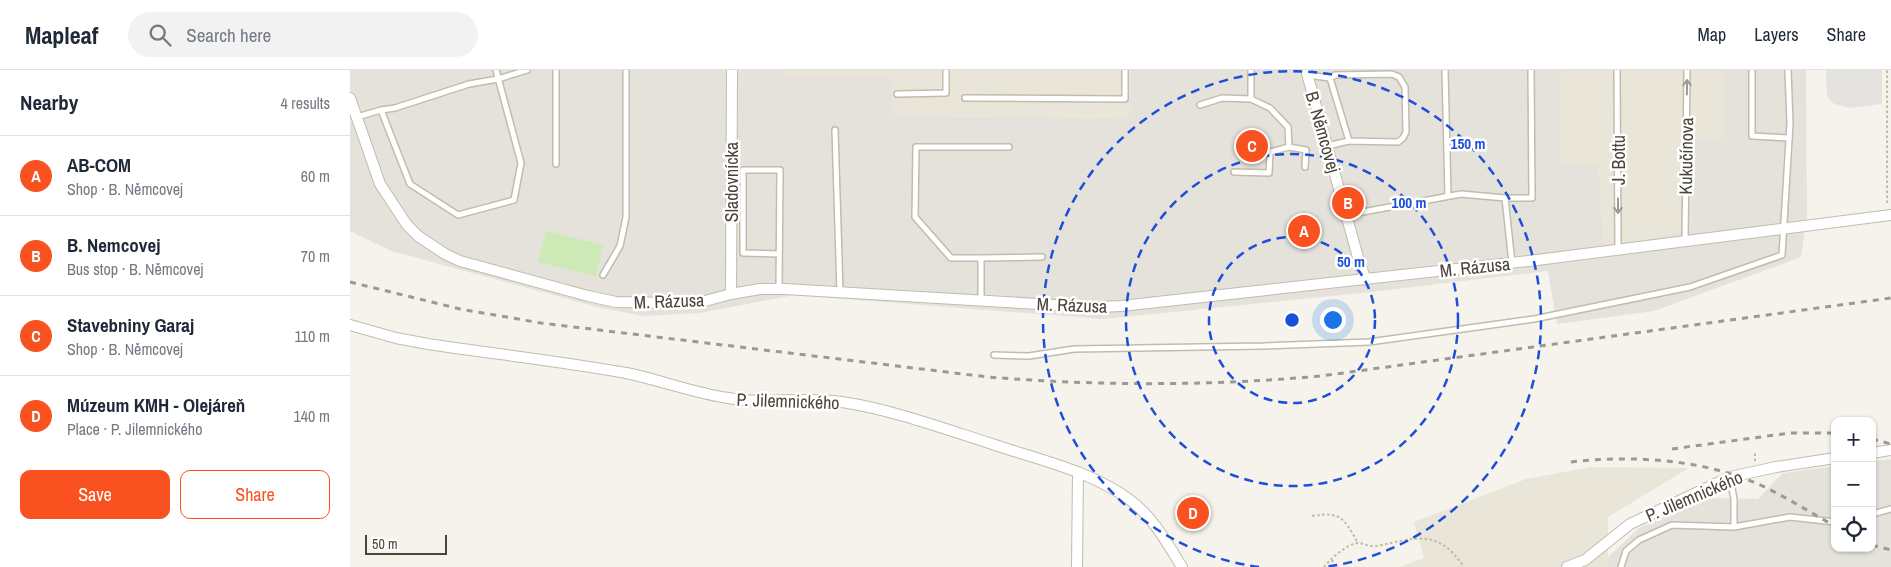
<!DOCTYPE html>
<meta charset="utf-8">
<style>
:root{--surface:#fff;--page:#f2f2f3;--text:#1f2937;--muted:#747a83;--line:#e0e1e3;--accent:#f9511f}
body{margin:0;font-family:"Archivo Narrow",sans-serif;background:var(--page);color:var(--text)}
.controls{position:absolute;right:15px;bottom:15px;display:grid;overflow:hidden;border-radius:10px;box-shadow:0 1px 4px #0004}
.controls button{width:45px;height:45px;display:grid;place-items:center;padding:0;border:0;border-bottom:1px solid var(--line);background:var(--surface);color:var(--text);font:25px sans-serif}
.scale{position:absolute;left:15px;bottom:12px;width:82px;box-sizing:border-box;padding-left:5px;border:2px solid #4a4539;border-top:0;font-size:14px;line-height:18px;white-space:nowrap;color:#4a4539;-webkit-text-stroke:4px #fff;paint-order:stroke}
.you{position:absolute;left:982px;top:249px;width:18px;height:18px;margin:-12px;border:4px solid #fff;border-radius:50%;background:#1a73e8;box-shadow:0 0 0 8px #1a73e833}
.badge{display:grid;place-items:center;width:32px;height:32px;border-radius:50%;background:var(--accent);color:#fff;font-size:16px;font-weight:700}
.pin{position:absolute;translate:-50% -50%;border:2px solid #fff;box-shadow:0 1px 5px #0006}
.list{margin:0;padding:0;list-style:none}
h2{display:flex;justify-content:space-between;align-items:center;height:65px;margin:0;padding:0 20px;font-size:21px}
h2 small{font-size:16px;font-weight:400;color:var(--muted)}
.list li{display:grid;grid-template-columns:32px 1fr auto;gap:15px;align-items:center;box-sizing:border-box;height:80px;padding:0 20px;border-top:1px solid var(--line)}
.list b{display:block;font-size:19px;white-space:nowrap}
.list p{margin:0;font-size:16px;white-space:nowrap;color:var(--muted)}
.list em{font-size:16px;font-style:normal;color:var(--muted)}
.actions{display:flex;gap:10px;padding:15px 20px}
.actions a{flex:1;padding:11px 0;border:1px solid var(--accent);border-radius:10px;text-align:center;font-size:18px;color:var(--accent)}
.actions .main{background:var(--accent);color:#fff}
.icon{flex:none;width:28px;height:28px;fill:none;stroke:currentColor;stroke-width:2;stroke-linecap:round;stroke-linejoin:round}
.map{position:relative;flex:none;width:1541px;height:497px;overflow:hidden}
header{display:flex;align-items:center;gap:30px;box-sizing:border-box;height:70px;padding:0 25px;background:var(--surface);border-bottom:1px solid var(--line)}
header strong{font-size:24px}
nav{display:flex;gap:28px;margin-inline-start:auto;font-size:18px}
.search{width:350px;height:45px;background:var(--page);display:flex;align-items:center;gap:12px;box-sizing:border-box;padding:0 18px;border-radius:28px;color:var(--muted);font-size:19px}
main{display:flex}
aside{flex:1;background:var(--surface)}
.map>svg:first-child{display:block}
.residential{fill:#e9e6d9}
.industrial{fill:#e5e2dc}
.green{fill:#cde9b5}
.parking{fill:#e4e3df}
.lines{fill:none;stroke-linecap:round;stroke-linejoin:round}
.service-casing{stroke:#c1bcad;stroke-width:8}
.minor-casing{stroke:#c1bcad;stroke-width:12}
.path{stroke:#c3b99f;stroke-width:2;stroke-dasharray:2.5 2.5;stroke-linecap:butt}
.service{stroke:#fff;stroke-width:5}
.minor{stroke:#fff;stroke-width:10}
.rail{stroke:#999;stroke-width:3;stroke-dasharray:6 6;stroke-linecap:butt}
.oneway{stroke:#9b9992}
.ring{fill:none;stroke:#1d4ed8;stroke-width:2.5;stroke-dasharray:9 6}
.labels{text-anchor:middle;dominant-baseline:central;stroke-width:5;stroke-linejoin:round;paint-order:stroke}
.street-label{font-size:18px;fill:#4a4539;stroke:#fff}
.centre{fill:#1d4ed8;stroke:#fff;stroke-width:2.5}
.ring-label{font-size:15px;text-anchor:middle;font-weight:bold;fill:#1d4ed8;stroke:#fff;stroke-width:5;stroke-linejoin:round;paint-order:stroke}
</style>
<header>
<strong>Mapleaf</strong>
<div class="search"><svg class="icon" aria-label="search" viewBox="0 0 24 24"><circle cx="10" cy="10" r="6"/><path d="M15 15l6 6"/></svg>Search here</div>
<nav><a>Map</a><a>Layers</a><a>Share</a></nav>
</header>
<main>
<aside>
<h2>Nearby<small>4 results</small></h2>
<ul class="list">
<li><span class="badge">A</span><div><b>AB-COM</b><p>Shop · B. Němcovej</p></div><em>60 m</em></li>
<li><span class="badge">B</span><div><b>B. Nemcovej</b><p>Bus stop · B. Němcovej</p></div><em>70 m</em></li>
<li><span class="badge">C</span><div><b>Stavebniny Garaj</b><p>Shop · B. Němcovej</p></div><em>110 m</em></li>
<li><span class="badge">D</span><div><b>Múzeum KMH - Olejáreň</b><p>Place · P. Jilemnického</p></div><em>140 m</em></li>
</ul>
<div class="actions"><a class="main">Save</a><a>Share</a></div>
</aside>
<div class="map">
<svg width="1541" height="497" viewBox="0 0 1541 497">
<rect width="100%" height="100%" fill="#f5f3eb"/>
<g class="residential">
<polygon points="433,0 781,0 780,48 543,46 542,9 433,8"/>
<polygon points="1211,0 1374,0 1374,68 1342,69 1341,160 1254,177 1249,95 1211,96"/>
<polygon points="1241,397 1339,398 1258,447 1258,497 1049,497 1074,488 1064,452 1176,409"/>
</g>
<g class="industrial">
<polygon points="0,0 433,0 433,8 542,8 543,46 779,48 781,0 941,0 961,3 962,0 1211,0 1211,95 1249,95 1254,177 1341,160 1342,69 1374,68 1374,0 1456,0 1457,145 1451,187 1304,241 1207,254 1198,201 1021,222 753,249 444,225 350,243 294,246 251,238 41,181 0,161"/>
<polygon points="1541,389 1541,497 1258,497 1257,488 1289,458 1357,428 1408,429 1433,403 1485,396 1485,478 1522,478 1522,391"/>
</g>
<polygon class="green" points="196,161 253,175 246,206 188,192"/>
<polygon class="parking" points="1476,0 1532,0 1532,34 1500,38 1484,34 1477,26"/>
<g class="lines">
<defs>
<g id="service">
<polyline points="206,0 206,94"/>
<polyline points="901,0 901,29"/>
<polyline points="1095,0 1098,126"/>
<polyline points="1267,0 1268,179"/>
<polyline points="1402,0 1402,66 1439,68"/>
<polyline points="957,5 980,8"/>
<polyline points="547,24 596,23 596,0"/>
<polyline points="615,28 775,29 775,0"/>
<polyline points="850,35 872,28 901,29 920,38 938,57 939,77"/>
<polyline points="31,40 60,114 108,145 164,130 171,93 146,0"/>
<polyline points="7,47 31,40 45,38 119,14 148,9 177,0"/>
<polyline points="485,60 490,222"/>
<polyline points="977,76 999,71 1048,72 1053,68 1056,62 1055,17 1049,7 1042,4 985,5 980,8 999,71"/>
<polyline points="884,102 919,103 920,82 939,77 956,80 955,97"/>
<polyline points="1155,128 1182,128 1181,0"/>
<polyline points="996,145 1111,124 1155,128 1162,193"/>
<polyline points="1335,171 1337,0"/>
<polyline points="429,184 393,183 393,100 430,100 429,219"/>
<polyline points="631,188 692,187"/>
<polyline points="253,205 270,176 276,147 276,0"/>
<polyline points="631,231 631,188 601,188 565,147 566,77 659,77"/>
<polyline points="644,285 679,286 724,279 914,276 1019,272 1184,249 1340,217 1432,185 1440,53 1438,0"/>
<polyline points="1522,444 1541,439"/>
<polyline points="1384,457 1440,447 1485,452"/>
<polyline points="1271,497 1276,481 1289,470 1322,455 1384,457 1384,429 1380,408"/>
</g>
<g id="minor">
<polyline points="956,0 1009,191 1016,210"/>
<polyline points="0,28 30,114 57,155 68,166 95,184 110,191 238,226 266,232 324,233 355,231 381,224 410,219 435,219 723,236 750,237 771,236 1179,191 1541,145"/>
<polyline points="381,224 382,0"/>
<path d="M 0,255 L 46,268 L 78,274 C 144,284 210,291 276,303 C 310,310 344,323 378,328 C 416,335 454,326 492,332 C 544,340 595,359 645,375 C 690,390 741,401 780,430 C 803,447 817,473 832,497"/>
<polyline points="1522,383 1541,380"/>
<polyline points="727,497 728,402"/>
<polyline points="1217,497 1235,490 1280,454 1380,407 1426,397 1485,388"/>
</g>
</defs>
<use href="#service" class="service-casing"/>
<use href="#minor" class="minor-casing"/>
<g class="path">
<polyline points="1537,133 1537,0"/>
<polyline points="1405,391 1405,383"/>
<path d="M 962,446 C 992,441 994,449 1008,473"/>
<path d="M 974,497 C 979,490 999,472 1009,473 C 1015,474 1020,477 1027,476 C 1066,468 1088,458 1114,497"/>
<polyline points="981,497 983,488"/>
</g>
<use href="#service" class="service"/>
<use href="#minor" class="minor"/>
<g class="rail">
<path d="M 0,212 L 110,239 L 191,253 L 638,307 C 749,316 860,316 971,306 L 1541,228"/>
<polyline points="1522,369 1541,374"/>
<polyline points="1322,379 1440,363 1485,363"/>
<path d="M 1221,392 C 1282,385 1351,389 1408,414 C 1435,426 1459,442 1485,456"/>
<polyline points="1522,475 1541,480"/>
</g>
</g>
<defs><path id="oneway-shaft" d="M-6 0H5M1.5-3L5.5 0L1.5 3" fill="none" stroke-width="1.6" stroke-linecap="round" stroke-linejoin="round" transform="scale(1.25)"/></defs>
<g class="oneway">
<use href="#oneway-shaft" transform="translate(1337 17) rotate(-89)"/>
<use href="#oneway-shaft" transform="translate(1268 136) rotate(90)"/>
</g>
<g class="ring">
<circle cx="942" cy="250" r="83"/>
<circle cx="942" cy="250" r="166"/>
<path d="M909 497A249 249 0 1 1 975 497"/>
</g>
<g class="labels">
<g class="street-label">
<text transform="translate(973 62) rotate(74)">B. Němcovej</text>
<text transform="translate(1336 86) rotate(-89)">Kukučínova</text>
<text transform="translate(1268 90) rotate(-90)">J. Bottu</text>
<text transform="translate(381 112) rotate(-90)">Sladovnícka</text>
<text transform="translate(1125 197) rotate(-6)">M. Rázusa</text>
<text transform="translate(319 231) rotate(-2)">M. Rázusa</text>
<text transform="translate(722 235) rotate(2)">M. Rázusa</text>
<text transform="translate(438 331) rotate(2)">P. Jilemnického</text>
<text transform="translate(1344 426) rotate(-23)">P. Jilemnického</text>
</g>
</g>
<circle cx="942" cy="250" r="8" class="centre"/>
<g class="ring-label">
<text x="1118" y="79">150 m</text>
<text x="1059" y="138">100 m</text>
<text x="1001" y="197">50 m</text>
</g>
</svg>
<div class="controls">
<button>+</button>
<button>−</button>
<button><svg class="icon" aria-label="locate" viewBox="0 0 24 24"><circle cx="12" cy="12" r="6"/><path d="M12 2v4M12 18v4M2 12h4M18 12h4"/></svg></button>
</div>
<div class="scale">50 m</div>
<div class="you"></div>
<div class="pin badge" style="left:954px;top:161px">A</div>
<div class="pin badge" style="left:998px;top:133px">B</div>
<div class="pin badge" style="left:902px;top:76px">C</div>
<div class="pin badge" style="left:843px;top:443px">D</div>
</div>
</main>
